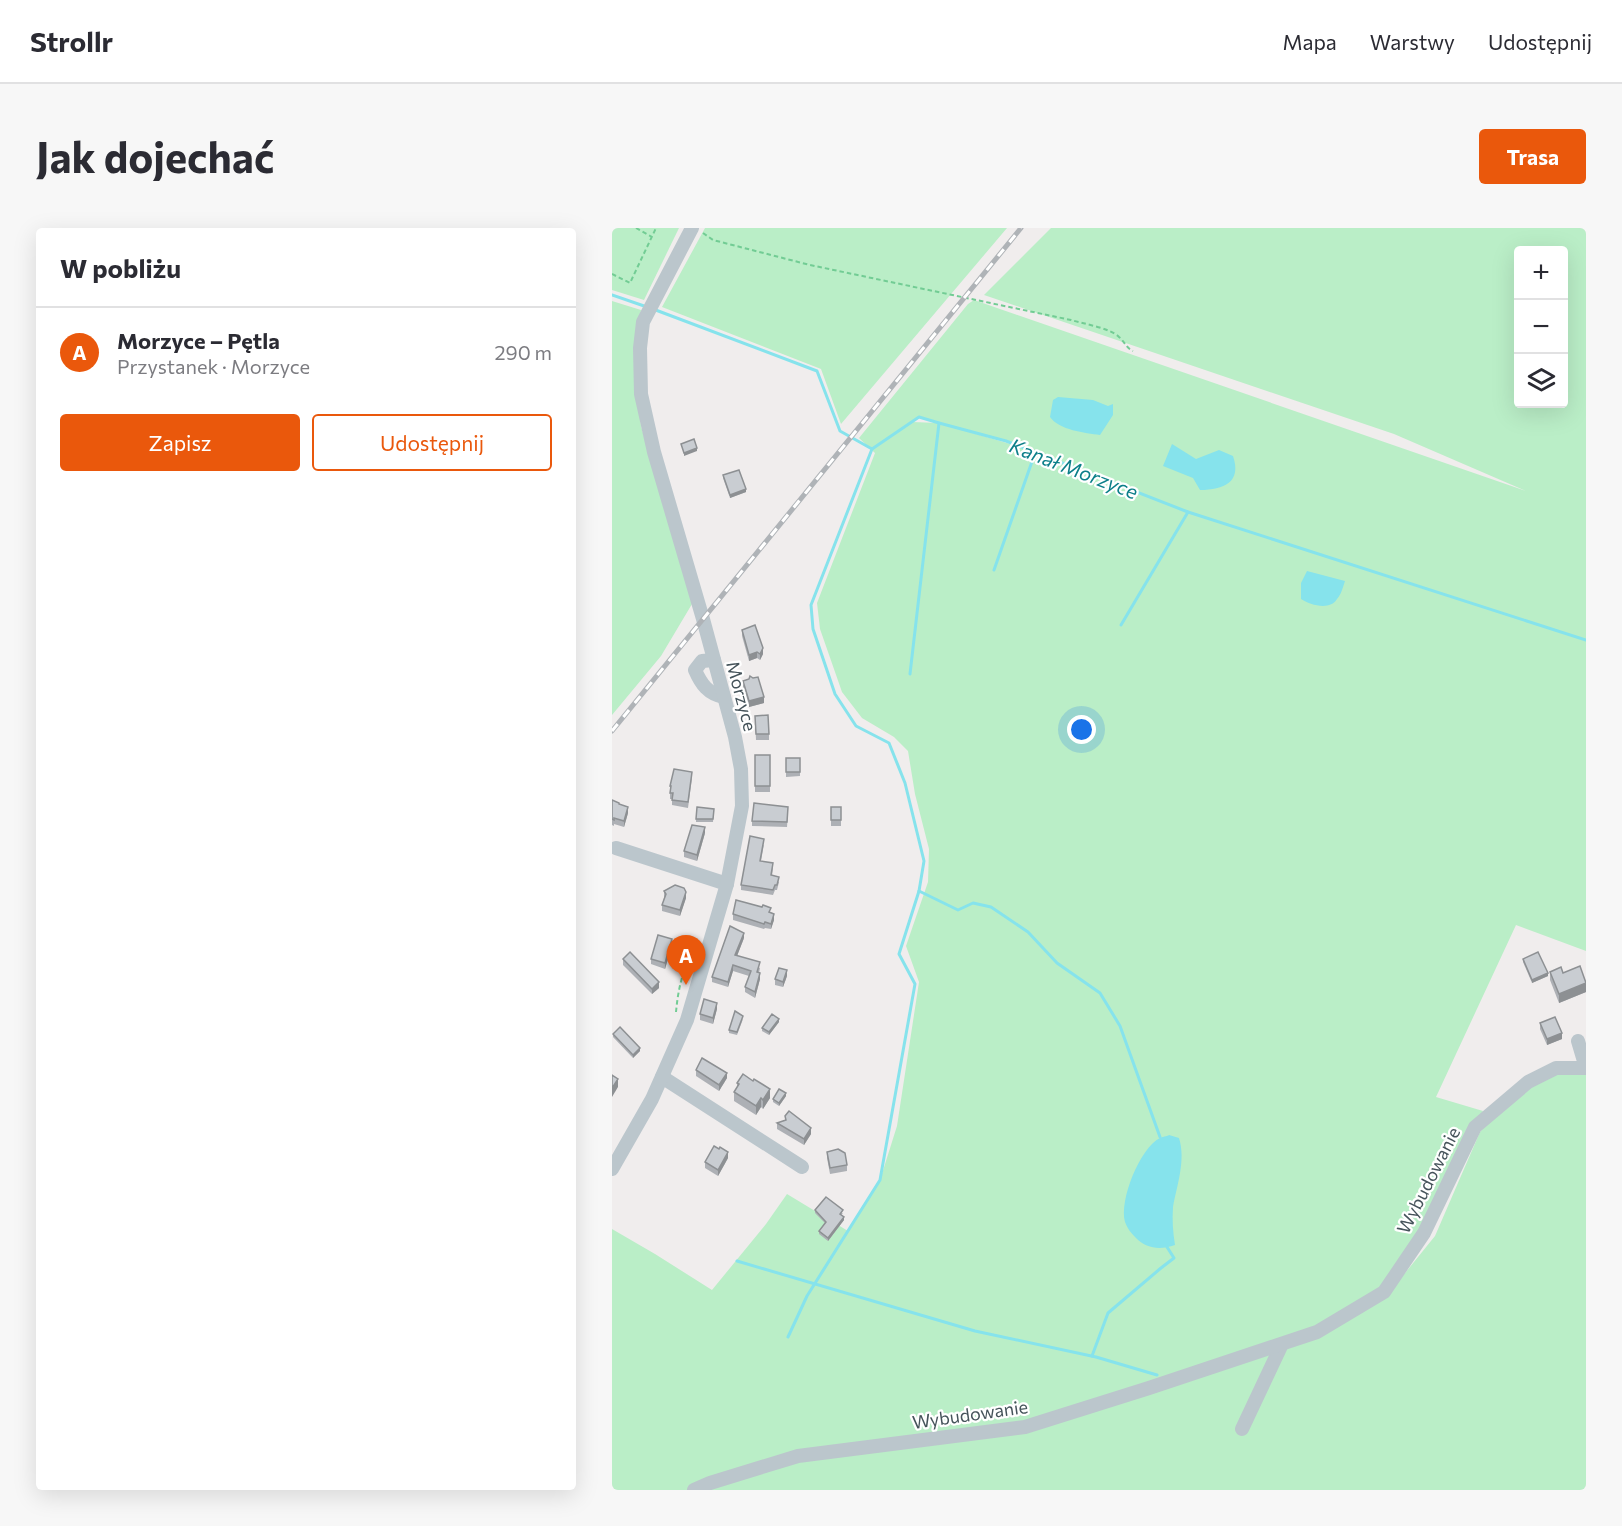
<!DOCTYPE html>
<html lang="pl">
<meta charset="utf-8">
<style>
:root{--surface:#fff;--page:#f7f7f7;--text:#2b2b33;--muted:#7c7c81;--line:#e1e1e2;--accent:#ea580c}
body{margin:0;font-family:Commissioner,sans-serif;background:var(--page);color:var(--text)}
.controls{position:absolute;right:18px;top:18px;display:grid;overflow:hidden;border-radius:6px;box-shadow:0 6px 24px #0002}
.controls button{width:54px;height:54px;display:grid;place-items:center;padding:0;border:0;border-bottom:2px solid var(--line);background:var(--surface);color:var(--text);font:30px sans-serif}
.you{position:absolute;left:470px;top:502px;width:21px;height:21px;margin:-15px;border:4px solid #fff;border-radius:50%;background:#1a73e8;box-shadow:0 0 0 9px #1a73e833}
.badge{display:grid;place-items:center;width:39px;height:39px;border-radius:50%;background:var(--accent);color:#fff;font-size:20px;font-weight:700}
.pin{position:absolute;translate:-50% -50px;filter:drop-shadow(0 2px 3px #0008)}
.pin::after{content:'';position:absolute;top:32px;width:21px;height:18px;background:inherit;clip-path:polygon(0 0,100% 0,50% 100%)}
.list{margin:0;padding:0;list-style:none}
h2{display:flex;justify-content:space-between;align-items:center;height:78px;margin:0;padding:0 24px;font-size:26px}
h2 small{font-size:20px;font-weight:400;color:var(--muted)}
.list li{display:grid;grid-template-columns:39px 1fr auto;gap:18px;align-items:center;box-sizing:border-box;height:90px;padding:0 24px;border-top:2px solid var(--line)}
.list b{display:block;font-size:22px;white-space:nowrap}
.list p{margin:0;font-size:20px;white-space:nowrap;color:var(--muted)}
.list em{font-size:20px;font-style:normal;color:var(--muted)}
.actions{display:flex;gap:12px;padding:18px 24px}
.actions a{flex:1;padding:14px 0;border:2px solid var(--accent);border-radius:6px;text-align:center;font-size:21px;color:var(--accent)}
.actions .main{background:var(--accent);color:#fff}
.icon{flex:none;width:33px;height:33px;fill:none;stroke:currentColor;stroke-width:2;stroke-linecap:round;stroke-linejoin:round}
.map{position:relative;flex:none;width:974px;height:1262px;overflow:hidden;border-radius:6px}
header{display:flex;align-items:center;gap:36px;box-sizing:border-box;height:84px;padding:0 30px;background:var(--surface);border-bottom:2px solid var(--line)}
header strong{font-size:28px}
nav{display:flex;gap:33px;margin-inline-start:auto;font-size:21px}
.intro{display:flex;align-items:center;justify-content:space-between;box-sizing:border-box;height:144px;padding:0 36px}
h1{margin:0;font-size:42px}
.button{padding:15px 27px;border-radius:6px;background:var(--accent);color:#fff;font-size:21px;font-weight:700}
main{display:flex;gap:36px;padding:0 36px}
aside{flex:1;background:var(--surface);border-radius:6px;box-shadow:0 6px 24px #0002}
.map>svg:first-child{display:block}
.green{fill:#baeec7;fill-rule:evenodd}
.water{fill:#86e3ec}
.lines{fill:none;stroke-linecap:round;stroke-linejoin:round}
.stream{stroke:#86e3ec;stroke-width:3}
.path{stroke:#72cc94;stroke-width:2;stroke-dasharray:4.5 3;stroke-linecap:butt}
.minor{stroke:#bbc6cc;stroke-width:14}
.rail-casing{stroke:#afb3b7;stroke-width:5}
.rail{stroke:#fff;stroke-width:3;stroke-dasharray:9;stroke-linecap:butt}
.wall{fill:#adb0b5}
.shaded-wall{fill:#8d9093}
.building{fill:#c9cdd2;stroke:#8d9093;stroke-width:1.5}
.labels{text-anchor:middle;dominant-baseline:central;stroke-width:4.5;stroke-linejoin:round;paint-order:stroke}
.street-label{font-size:18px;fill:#45535a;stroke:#fff}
.water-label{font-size:20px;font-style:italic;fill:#0c7f89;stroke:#fff}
</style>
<header>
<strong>Strollr</strong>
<nav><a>Mapa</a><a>Warstwy</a><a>Udostępnij</a></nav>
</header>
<div class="intro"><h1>Jak dojechać</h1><a class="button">Trasa</a></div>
<main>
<aside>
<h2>W pobliżu<small></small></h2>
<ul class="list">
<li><span class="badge">A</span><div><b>Morzyce – Pętla</b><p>Przystanek · Morzyce</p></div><em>290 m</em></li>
</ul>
<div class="actions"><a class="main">Zapisz</a><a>Udostępnij</a></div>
</aside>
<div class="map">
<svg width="974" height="1262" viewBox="0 0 974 1262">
<rect width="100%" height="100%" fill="#f0eded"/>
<g class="green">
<polygon points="0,0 67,0 32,72 0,62"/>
<polygon points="93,0 395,0 229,196 209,141 50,79"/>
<path d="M 439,0 L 974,0 L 974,723 L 904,697 L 824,869 L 871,883 L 789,1050 L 823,1008 L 868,904 L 896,870 L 939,845 L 974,846 L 974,1262 L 0,1262 L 0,1001 L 43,1026 L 100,1062 L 154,996 L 175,966 L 236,1003 L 268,952 L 285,898 L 307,754 L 294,718 L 316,654 L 317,621 L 303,566 L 296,523 L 282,509 L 250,490 L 230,464 L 208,401 L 205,375 L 263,225 L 247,210 L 356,76 L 362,72 L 914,263 L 782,206 L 372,67 ZM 906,22 L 951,22 L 951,176 L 906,176 ZM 307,189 L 387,211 L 405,218 L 327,195 L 300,194 Z"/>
<polygon points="0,73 29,82 27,95 23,153 29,198 80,376 49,428 0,487"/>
</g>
<g class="water">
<path d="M 446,169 L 481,172 L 496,178 L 501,176 L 501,187 L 488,207 C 473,205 447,202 438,189 L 441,172 Z"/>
<path d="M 560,216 L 584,231 L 607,222 L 621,228 C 630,254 612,262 588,262 L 581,250 L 551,238 Z"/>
<path d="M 695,343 L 733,353 C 731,359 729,367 725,371 C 718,383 698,377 689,371 L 689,355 Z"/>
<path d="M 557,907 L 567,910 C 574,932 565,957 561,979 C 560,992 561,1005 563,1017 C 548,1022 535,1021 524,1010 C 519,1005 515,1000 513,994 C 507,972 528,920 548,910 C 549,909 556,908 557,907 Z"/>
</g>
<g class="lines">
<g class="stream">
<polyline points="0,67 35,79"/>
<polyline points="41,81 205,143 228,203 260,221 307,189 327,195 394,213 576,284 974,412"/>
<polyline points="382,342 423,225"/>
<polyline points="509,397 576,284"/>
<polyline points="298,446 327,195"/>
<polyline points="307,663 346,682 361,675 379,679 416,704 445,735 488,765 508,798 548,909"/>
<polyline points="125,1033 363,1103 484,1129 545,1147"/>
<polyline points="176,1109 195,1068 268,952 303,756 287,726 307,663 312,633 293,555 277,515 244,498 223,466 201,401 199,377 260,221"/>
<polyline points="480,1128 496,1085 549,1040 562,1030 555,1019"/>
</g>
<g class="path">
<polyline points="24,0 40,9"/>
<path d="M 91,5 L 101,12 L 198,37 L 459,92 C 472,96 498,100 507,109 C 513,114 514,120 521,123"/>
<polyline points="0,46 18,55 44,0"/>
<path d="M 64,784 C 66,763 70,741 82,724"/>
</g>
<g class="minor">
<path d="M 102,432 L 90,433 L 83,442 C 89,456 96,466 112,469"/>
<polyline points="4,620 115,656"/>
<polyline points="966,813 974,840"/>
<polyline points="50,849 190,939"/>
<polyline points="0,941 40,871 75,792 115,656 130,578 129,541 123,509 91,391 42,224 29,166 28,120 31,94 80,0"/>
<polyline points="630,1201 670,1116"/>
<polyline points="82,1262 98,1255 186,1228 413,1199 537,1160 705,1104 772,1064 812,1005 863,899 916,854 944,840 974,840"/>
</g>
<defs>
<polyline id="rail" points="0,503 409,0"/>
</defs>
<use href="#rail" class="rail-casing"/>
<use href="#rail" class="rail"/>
</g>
<g class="wall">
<polygon points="111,247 134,264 118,270 111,250"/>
<polygon points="130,402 151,426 148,432 145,430 137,433 130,408"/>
<polygon points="131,453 152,475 137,479 131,459"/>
<polygon points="143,488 157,506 157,512 144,512"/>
<rect x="143" y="527" width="15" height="37"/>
<polygon points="174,530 188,530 188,548 174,549"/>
<polygon points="80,550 76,580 60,577 60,571 58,571 58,558"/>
<polygon points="0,572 7,576 16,585 12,599 2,596 2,598 0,597"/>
<rect x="219" y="579" width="10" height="19"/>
<polygon points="102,581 101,594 84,594 84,591"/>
<polygon points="176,584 175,599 140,598 140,593"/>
<polygon points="93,605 85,633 72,629 72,623"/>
<polygon points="152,616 149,633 161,640 160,648 167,654 165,662 163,662 161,667 129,662 129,657"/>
<polygon points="52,663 74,670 68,688 50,683 50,677 52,670"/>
<polygon points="159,685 162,692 159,701 153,700 152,701 121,692 121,686"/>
<polygon points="132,710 125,728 148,740 147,745 148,751 143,770 133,764 133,759 137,748 121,743 116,759 100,754 100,749"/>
<polygon points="60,717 53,741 39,736 39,731"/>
<polygon points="11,731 47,760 40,766 11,737"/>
<polygon points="911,731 936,748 920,755 911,734"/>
<polygon points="938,744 951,745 974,753 974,764 947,775 938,752"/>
<polygon points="175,748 171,759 163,757 163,751"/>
<polygon points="105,781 101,796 88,792 88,786"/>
<polygon points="131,791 125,807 117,805 117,802"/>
<polygon points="167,794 157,807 150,803 150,800"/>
<polygon points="928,795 950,811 935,817 928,801"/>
<polygon points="1,806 28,823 21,830 1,809"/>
<polygon points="84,842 115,850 107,863 84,848"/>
<polygon points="141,853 158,870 151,881 149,879 144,887 122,873 122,864 125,860 125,855"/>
<polygon points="174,868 167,878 161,874 161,871"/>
<polygon points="165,895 199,906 192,917 165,901"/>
<polygon points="215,924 235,937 235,943 218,946 215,930"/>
<polygon points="116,930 106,948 93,940 93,934"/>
<polygon points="203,982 231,985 229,987 232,992 216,1013 207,1006 207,1003 213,995 203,985"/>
</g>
<g class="shaded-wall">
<polygon points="85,220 85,223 72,228 72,225"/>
<polygon points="134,261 134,264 118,270 118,267"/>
<polygon points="151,420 151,426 148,432 148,426"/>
<polygon points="145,424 145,430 137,433 137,427"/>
<polygon points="152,469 152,475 137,479 137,473"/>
<polygon points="16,579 16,585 12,599 12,593"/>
<polygon points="93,599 93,605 85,633 85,627"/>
<polygon points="74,664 74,670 68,688 68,682"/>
<polygon points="162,686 162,692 159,701 159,696"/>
<polygon points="132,705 132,710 123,733 123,727"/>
<polygon points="60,711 60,717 53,741 53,735"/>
<polygon points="121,737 121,743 116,759 116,754"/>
<polygon points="175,742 175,748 171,759 171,754"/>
<polygon points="148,745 148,751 143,770 143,764"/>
<polygon points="936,745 936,748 920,755 920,752"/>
<polygon points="47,754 47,760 40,766 40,761"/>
<polygon points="974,755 974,764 947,775 947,766"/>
<polygon points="105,775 105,781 101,796 101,790"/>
<polygon points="167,791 167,794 157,807 157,804"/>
<polygon points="950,805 950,811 935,817 935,811"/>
<polygon points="28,820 28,823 21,830 21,827"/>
<polygon points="115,845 115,850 107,863 107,857"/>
<polygon points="6,851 6,859 0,869 0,860"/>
<polygon points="158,861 158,870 151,881 151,872"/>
<polygon points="174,865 174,868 167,878 167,875"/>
<polygon points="149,870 149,879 144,887 144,878"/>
<polygon points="199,900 199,906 192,917 192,911"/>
<polygon points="116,924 116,930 106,948 106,942"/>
<polygon points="232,989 232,992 216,1013 216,1010"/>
</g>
<g class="building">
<polygon points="82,211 85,220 72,225 69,216"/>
<polygon points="127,242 134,261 118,267 111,247"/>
<polygon points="143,397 151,420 148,426 145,424 137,427 130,402"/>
<polygon points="138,448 141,450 146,449 152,469 137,473 131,453 137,451"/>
<polygon points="156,487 157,506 144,506 143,488"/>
<rect x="143" y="527" width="15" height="31"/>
<rect x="174" y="530" width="14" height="14"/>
<polygon points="62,541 80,544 76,574 60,572 61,565 58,565 59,558 58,558"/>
<polygon points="0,572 7,575 7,576 16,579 12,593 2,590 2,592 0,591"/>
<polygon points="142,575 176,579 175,594 140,593"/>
<polygon points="85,579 102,581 101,591 84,591"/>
<rect x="219" y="579" width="10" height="13"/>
<polygon points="80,597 93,599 85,627 72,623"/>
<polygon points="138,608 152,611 148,633 161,635 159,647 167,649 165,657 163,657 161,662 129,657"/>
<polygon points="63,657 72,660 74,664 68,682 50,677 54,666 52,663"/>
<polygon points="124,672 150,679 151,677 159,680 157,684 162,686 159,696 153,694 152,696 121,686"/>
<polygon points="118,698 132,705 123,727 148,734 145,744 148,745 143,764 133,759 139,743 121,737 116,754 100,749"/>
<polygon points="46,707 60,711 53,735 39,731"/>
<polygon points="18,724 47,754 40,761 11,731"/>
<polygon points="926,724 936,745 920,752 911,731"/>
<polygon points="968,738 974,755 947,766 938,744 949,739 951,745"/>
<polygon points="167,740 175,742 171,754 163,751"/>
<polygon points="92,771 105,775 101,790 88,786"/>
<polygon points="123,783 131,788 125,804 117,802"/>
<polygon points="160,786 167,791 157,804 150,800"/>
<polygon points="943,789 950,805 935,811 928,795"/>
<polygon points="8,799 28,820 21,827 1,806"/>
<polygon points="90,830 115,845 107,857 84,842"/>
<polygon points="131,846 141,853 142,851 158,861 151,872 149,870 144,878 122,864 127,856 125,855"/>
<polygon points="0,847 6,851 0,860"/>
<polygon points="167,861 174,865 167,875 161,871"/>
<polygon points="177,883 199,900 192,911 165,895 174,892 173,888"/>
<polygon points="102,918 107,921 108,919 116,924 106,942 93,934"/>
<polygon points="226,921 233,925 235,937 218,940 215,924"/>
<polygon points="214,969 231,982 228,986 232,989 216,1010 207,1003 214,994 203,982"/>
</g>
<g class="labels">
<g class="street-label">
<text transform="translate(130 468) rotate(75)">Morzyce</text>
<text transform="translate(816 952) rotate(-63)">Wybudowanie</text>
<text transform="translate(358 1186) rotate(-8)">Wybudowanie</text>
</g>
<g class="water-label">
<text transform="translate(462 240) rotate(21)">Kanał Morzyce</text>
</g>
</g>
</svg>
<div class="controls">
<button>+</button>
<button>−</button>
<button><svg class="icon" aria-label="layers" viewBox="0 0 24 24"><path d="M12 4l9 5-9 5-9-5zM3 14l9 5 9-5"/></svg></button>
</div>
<div class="you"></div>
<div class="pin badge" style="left:74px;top:757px">A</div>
</div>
</main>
